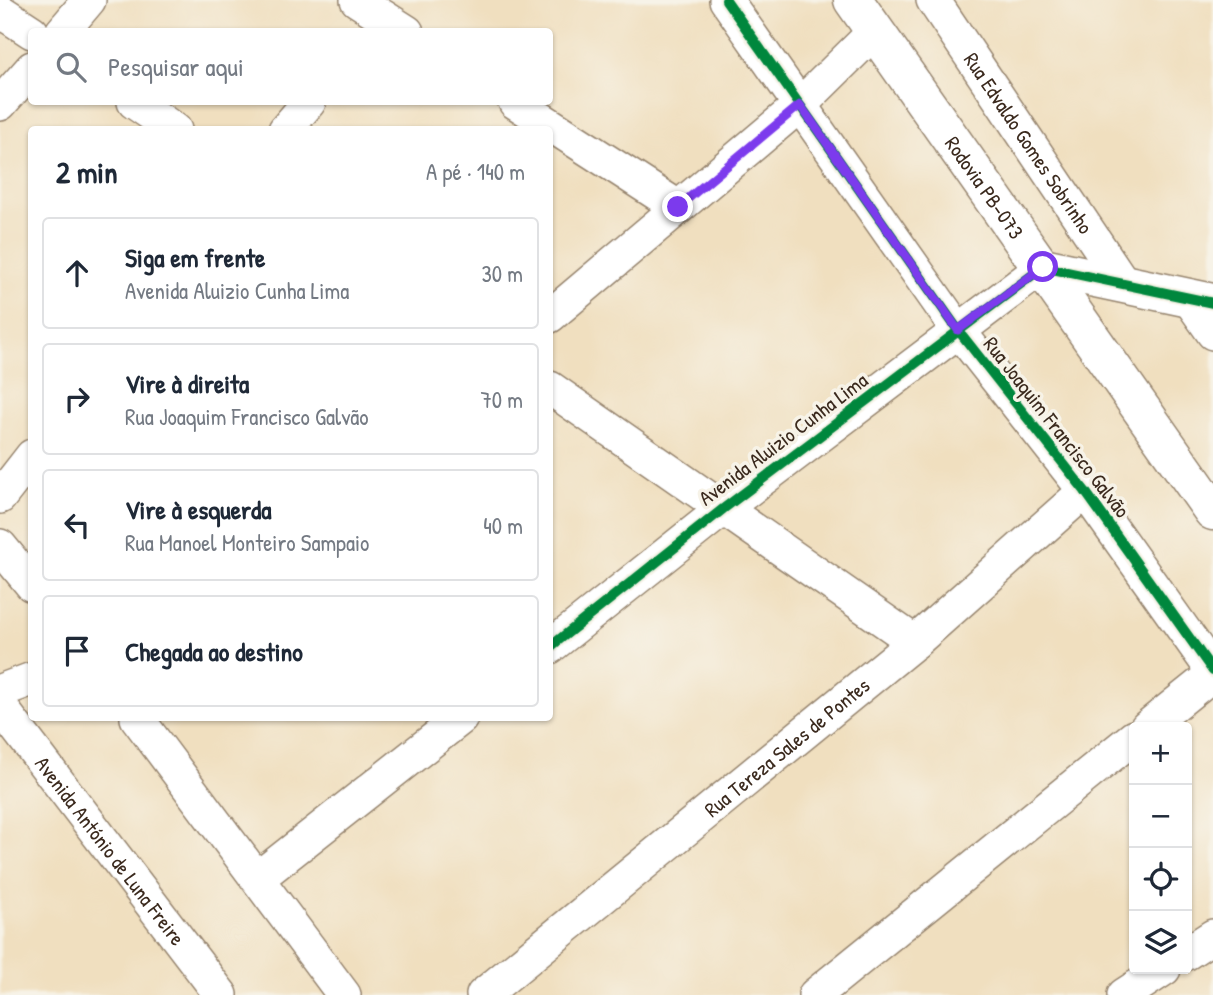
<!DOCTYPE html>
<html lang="pt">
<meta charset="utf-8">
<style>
:root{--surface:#fff;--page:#f6f6f7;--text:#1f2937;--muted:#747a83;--line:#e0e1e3}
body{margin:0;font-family:"Patrick Hand",sans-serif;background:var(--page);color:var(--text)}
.controls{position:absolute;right:21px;bottom:21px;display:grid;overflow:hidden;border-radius:7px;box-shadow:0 2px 5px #0004}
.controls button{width:63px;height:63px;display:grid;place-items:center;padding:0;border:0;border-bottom:2px solid var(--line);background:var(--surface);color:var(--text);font:35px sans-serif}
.stop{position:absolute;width:21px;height:21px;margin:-16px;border:5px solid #7c3aed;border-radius:50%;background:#fff}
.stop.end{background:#7c3aed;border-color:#fff;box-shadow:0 2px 7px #0008}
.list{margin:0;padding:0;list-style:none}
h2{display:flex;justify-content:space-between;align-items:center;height:91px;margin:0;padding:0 28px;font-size:30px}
h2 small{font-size:23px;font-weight:400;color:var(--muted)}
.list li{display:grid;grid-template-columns:46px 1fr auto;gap:21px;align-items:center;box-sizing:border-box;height:112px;margin:0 14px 14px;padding:0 14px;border:2px solid var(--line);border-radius:7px}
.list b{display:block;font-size:26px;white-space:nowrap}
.list p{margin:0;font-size:23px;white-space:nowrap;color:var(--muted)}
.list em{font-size:23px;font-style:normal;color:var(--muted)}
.icon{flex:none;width:38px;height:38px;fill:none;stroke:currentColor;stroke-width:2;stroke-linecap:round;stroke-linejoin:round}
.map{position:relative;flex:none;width:1213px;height:995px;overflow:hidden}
.search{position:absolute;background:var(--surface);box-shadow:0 2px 5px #0004;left:28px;top:28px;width:525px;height:77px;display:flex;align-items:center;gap:18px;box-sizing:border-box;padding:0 24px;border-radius:7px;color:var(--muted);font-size:26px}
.panel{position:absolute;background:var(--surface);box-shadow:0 2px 5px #0004;left:28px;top:126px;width:525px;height:595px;border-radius:7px}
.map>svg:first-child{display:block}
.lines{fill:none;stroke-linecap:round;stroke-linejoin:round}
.street-casing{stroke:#96846e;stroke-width:36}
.secondary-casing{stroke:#96846e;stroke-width:41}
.primary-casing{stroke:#96846e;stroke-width:41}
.street{stroke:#fff;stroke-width:33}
.secondary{stroke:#fff;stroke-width:38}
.primary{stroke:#fff;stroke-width:38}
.cycleway-casing{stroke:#f7f3e8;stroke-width:15}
.cycleway{stroke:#00873e;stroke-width:10}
.route{stroke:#7c3aed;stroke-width:9}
.labels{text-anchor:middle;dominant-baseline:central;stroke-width:7;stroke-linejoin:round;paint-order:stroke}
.street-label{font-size:21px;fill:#3b2a1e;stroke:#f7f3e8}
</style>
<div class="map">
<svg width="1213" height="995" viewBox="0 0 1213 995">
<rect width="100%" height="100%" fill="#f7f3e8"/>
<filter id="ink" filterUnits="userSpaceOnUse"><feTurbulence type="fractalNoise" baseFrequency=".0143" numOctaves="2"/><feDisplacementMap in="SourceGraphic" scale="14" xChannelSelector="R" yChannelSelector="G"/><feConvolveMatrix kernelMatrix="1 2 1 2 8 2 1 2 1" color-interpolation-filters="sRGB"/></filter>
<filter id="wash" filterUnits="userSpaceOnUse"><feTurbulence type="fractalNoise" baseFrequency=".00686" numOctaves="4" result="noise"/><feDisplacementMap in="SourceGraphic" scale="28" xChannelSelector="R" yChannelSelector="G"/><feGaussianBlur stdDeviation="1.57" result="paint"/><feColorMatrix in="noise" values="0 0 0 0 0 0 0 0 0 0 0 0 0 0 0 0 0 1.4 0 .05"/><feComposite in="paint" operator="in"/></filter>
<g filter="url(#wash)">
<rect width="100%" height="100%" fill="#f0dfbf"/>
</g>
<g filter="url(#ink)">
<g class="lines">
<defs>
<g id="street">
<polyline points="357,0 407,32"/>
<polyline points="726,0 958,330 1085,491 1213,671"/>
<path id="s1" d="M 933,0 L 1124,284"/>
<polyline points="0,11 32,32"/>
<polyline points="62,32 89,0"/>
<polyline points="134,102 175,130"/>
<polyline points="515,102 678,207"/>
<polyline points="0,104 32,68"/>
<polyline points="285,130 309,102"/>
<polyline points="1187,296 1213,333"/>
<polyline points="550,316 800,105 875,31"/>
<polyline points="550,388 915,642"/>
<polyline points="0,497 32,456"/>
<polyline points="0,546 32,585"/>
<polyline points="550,647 723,509 1043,267"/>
<polyline points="0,691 32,679"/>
<path id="s2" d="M 0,706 L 221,995"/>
<polyline points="137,718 344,995"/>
<polyline points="1147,727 1213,674"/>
<polyline points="258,878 461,718"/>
<polyline points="1187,953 1213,936"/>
<path id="s3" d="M 483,995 L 915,642 L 1085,491"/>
<polyline points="815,995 1134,737"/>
<polyline points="1124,995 1164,969"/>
</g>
<polyline id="secondary" points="1043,267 1213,303"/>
<g id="primary">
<path id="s4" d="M 853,0 L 1213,511"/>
</g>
</defs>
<use href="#street" class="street-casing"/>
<use href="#secondary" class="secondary-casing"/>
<use href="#primary" class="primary-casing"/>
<use href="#street" class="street"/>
<use href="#secondary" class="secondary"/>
<use href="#primary" class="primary"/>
<defs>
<g id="cycleway">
<polyline points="726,0 958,330 1085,491 1213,671"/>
<polyline points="550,647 723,509 1043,267 1213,303"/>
</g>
</defs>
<use href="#cycleway" class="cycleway-casing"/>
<use href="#cycleway" class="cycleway"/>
</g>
</g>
<g class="lines" filter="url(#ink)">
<polyline class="route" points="678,207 800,105 958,330 1043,267"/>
</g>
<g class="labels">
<g class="street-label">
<text stroke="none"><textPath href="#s1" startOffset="172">Rua Edvaldo Gomes Sobrinho</textPath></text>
<text stroke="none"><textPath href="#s4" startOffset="229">Rodovia PB-073</textPath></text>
<text transform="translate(1057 427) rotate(52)">Rua Joaquim Francisco Galvão</text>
<text transform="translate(783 439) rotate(-37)">Avenida Aluizio Cunha Lima</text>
<text stroke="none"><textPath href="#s3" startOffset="392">Rua Tereza Sales de Pontes</textPath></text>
<text stroke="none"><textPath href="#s2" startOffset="182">Avenida António de Luna Freire</textPath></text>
</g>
</g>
</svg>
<div class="controls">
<button>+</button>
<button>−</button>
<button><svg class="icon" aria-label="locate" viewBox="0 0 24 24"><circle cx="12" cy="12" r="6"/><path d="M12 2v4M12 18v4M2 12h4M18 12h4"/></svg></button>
<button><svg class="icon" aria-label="layers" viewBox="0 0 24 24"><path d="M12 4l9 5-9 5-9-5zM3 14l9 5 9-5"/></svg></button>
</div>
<div class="stop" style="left:1043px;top:267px"></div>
<div class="stop end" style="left:678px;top:207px"></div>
<div class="search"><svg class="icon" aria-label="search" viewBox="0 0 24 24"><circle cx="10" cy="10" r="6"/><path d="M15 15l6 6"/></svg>Pesquisar aqui</div>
<section class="panel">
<h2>2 min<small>A pé · 140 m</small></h2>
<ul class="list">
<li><svg class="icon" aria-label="ahead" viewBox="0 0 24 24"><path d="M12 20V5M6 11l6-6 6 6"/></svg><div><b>Siga em frente</b><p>Avenida Aluizio Cunha Lima</p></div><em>30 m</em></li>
<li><svg class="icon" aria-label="right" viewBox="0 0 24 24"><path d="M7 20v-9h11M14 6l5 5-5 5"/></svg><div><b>Vire à direita</b><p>Rua Joaquim Francisco Galvão</p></div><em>70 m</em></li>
<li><svg class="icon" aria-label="left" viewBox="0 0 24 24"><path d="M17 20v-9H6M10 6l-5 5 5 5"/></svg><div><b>Vire à esquerda</b><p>Rua Manoel Monteiro Sampaio</p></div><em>40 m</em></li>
<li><svg class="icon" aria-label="arrive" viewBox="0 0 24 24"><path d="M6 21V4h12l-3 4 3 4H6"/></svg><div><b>Chegada ao destino</b></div></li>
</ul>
</section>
</div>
